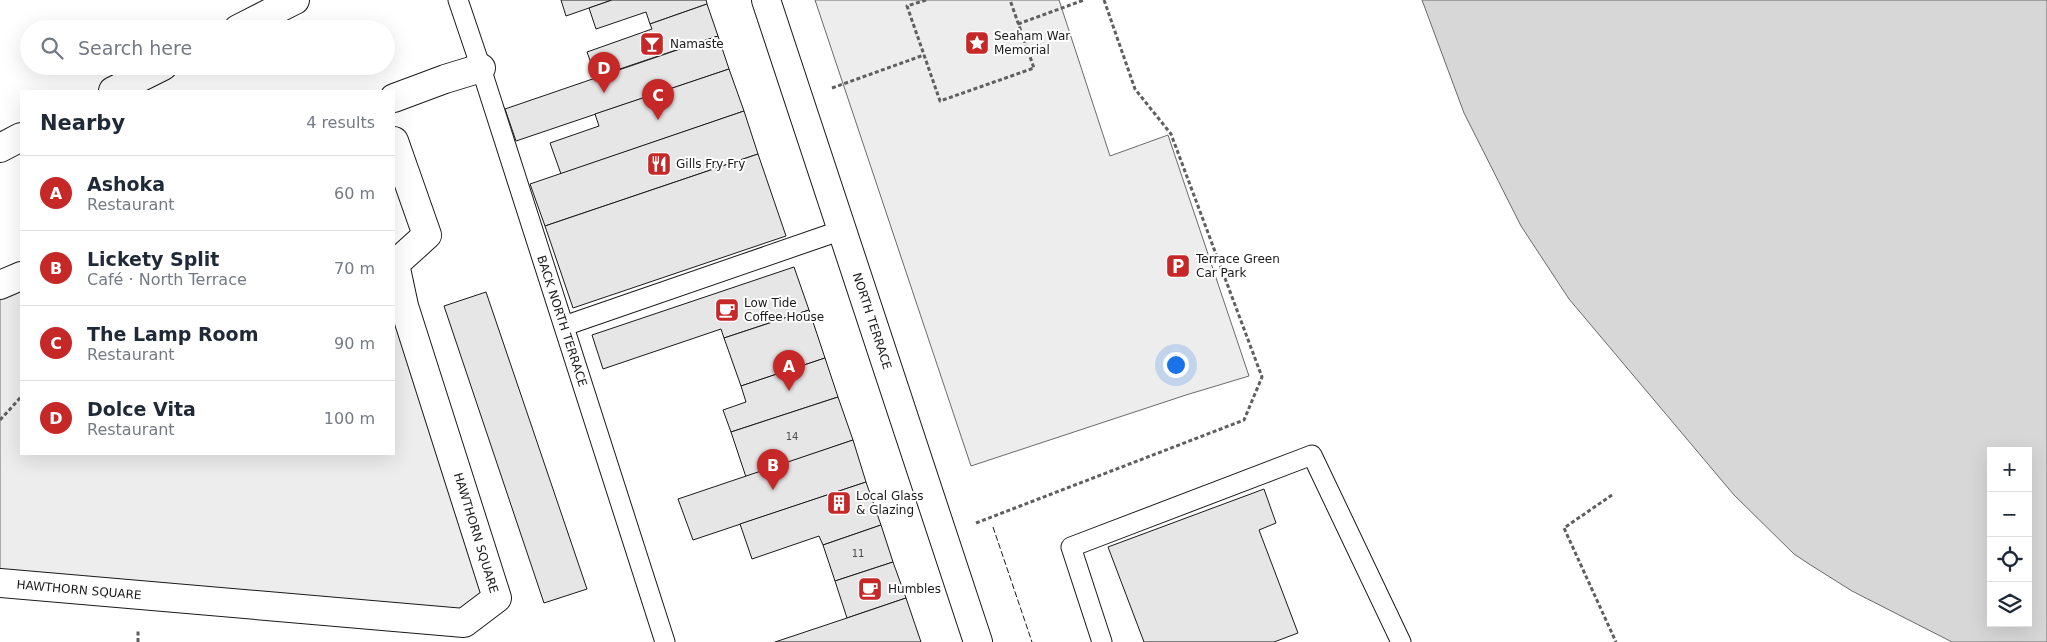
<!DOCTYPE html>
<meta charset="utf-8">
<style>
:root{--surface:#fff;--page:#f2f2f3;--text:#1f2937;--muted:#747a83;--line:#e0e1e3;--accent:#c62828}
body{margin:0;font-family:"DejaVu Sans",sans-serif;background:var(--page);color:var(--text)}
.controls{position:absolute;right:15px;bottom:15px;display:grid;overflow:hidden;border-radius:0px;box-shadow:0 5px 20px #0002}
.controls button{width:45px;height:45px;display:grid;place-items:center;padding:0;border:0;border-bottom:1px solid var(--line);background:var(--surface);color:var(--text);font:25px sans-serif}
.you{position:absolute;left:1175px;top:364px;width:18px;height:18px;margin:-12px;border:4px solid #fff;border-radius:50%;background:#1a73e8;box-shadow:0 0 0 8px #1a73e833}
.badge{display:grid;place-items:center;width:32px;height:32px;border-radius:50%;background:var(--accent);color:#fff;font-size:16px;font-weight:700}
.pin{position:absolute;translate:-50% -41px;filter:drop-shadow(0 1px 2px #0008)}
.pin::after{content:'';position:absolute;top:26px;width:18px;height:15px;background:inherit;clip-path:polygon(0 0,100% 0,50% 100%)}
.list{margin:0;padding:0;list-style:none}
h2{display:flex;justify-content:space-between;align-items:center;height:65px;margin:0;padding:0 20px;font-size:21px}
h2 small{font-size:16px;font-weight:400;color:var(--muted)}
.list li{display:grid;grid-template-columns:32px 1fr auto;gap:15px;align-items:center;box-sizing:border-box;height:75px;padding:0 20px;border-top:1px solid var(--line)}
.list b{display:block;font-size:19px;white-space:nowrap}
.list p{margin:0;font-size:16px;white-space:nowrap;color:var(--muted)}
.list em{font-size:16px;font-style:normal;color:var(--muted)}
.icon{flex:none;width:28px;height:28px;fill:none;stroke:currentColor;stroke-width:2;stroke-linecap:round;stroke-linejoin:round}
.map{position:relative;flex:none;width:2047px;height:642px;overflow:hidden}
.search{position:absolute;background:var(--surface);box-shadow:0 5px 20px #0002;left:20px;top:20px;width:375px;height:55px;display:flex;align-items:center;gap:12px;box-sizing:border-box;padding:0 18px;border-radius:28px;color:var(--muted);font-size:19px}
.panel{position:absolute;background:var(--surface);box-shadow:0 5px 20px #0002;left:20px;top:90px;width:375px;height:365px;border-radius:0px}
.map>svg:first-child{display:block}
.built{fill:#ededed;stroke:#6a6a6a}
.water{fill:#d7d7d7;stroke:#6a6a6a;fill-rule:evenodd}
.building{fill:#e6e6e6;stroke:#1a1a1a}
.lines{fill:none;stroke-linecap:round;stroke-linejoin:round}
.lane-casing{stroke:#1a1a1a;stroke-width:21}
.street-casing{stroke:#1a1a1a;stroke-width:30}
.secondary-casing{stroke:#1a1a1a;stroke-width:30}
.path{stroke:#5f5f5f;stroke-width:3;stroke-dasharray:4 2.5;stroke-linecap:butt}
.lane{stroke:#fff;stroke-width:19}
.street{stroke:#fff;stroke-width:28}
.secondary{stroke:#fff;stroke-width:28}
.fence{stroke:#1a1a1a;stroke-width:1;stroke-dasharray:6 2.5;stroke-linecap:butt}
.labels{text-anchor:middle;dominant-baseline:central;stroke-width:4;stroke-linejoin:round;paint-order:stroke}
.number-label{font-size:10px;fill:#4d4d4d}
.poi-label{font-size:12px;fill:#1a1a1a;stroke:#fff;text-anchor:start}
.street-label{font-size:12px;fill:#1a1a1a;stroke:#fff}
</style>
<div class="map">
<svg width="2047" height="642" viewBox="0 0 2047 642">
<rect width="100%" height="100%" fill="#fff"/>
<g class="built">
<polygon points="815,0 1059,0 1110,156 1168,135 1249,376 1186,395 971,466"/>
<polygon points="21,288 21,454 394,454 394,309 483,599 464,617 0,570 0,298"/>
</g>
<path class="water" d="M 1422,0 L 2047,0 L 2047,642 L 1952,642 L 1852,591 L 1809,564 L 1794,554 L 1734,495 L 1569,299 L 1521,226 L 1464,113 ZM 1991,451 L 2028,451 L 2028,623 L 1991,623 Z"/>
<g class="building">
<polygon points="561,0 612,0 566,16"/>
<polygon points="612,0 706,0 707,4 650,24 646,12 596,29 589,8"/>
<polygon points="707,4 718,36 596,77 587,52 652,29 650,24"/>
<polygon points="718,36 729,69 516,141 505,109"/>
<polygon points="729,69 744,111 561,174 550,143 599,126 595,114"/>
<polygon points="744,111 758,154 545,226 530,184"/>
<polygon points="758,154 786,236 573,308 545,226"/>
<polygon points="794,267 809,310 724,338 721,329 603,369 592,335"/>
<polygon points="486,292 587,589 544,603 444,306"/>
<polygon points="809,310 825,358 741,386 724,338"/>
<polygon points="825,358 838,397 731,432 723,410 746,402 741,386"/>
<polygon points="838,397 853,440 746,477 731,432"/>
<polygon points="853,440 866,482 693,540 678,499"/>
<polygon points="866,482 881,525 823,545 819,536 752,559 740,524"/>
<polygon points="1264,489 1276,523 1259,530 1298,633 1274,642 1144,642 1108,547"/>
<polygon points="881,525 893,562 835,581 823,545"/>
<polygon points="893,562 906,598 847,618 835,581"/>
<polygon points="906,598 921,642 775,642 847,618"/>
</g>
<g class="lines">
<defs>
<g id="lane">
<polyline points="458,0 481,68 665,642"/>
<polyline points="564,326 842,230"/>
<polyline points="1102,642 1071,547 1312,455 1401,642"/>
</g>
<g id="street">
<polyline points="238,29 295,0"/>
<polyline points="113,91 163,66"/>
<polyline points="394,98 445,79 481,68"/>
<polyline points="0,148 21,137"/>
<polyline points="0,285 21,276"/>
<polyline points="0,583 464,623 497,598 404,306 395,264 427,235 394,141"/>
</g>
<polyline id="secondary" points="766,0 978,642"/>
</defs>
<use href="#lane" class="lane-casing"/>
<use href="#street" class="street-casing"/>
<use href="#secondary" class="secondary-casing"/>
<g class="path">
<polyline points="926,0 907,6 940,101 1034,68 1010,0"/>
<polyline points="1018,24 1084,0"/>
<polyline points="832,88 924,55"/>
<polyline points="0,420 21,397"/>
<polyline points="1612,495 1564,528 1616,642"/>
<polyline points="976,523 1244,420 1262,377 1171,134 1135,89 1104,0"/>
<polyline points="138,642 138,630"/>
</g>
<use href="#lane" class="lane"/>
<use href="#street" class="street"/>
<use href="#secondary" class="secondary"/>
<polyline class="fence" points="993,527 1032,642"/>
</g>
<defs>
<symbol id="sight-square" viewBox="-11 -11 22 22"><rect x="-9" y="-9" width="18" height="18" rx="4" fill="#c62828" stroke="#fff"/><path d="M0-6L1.8-2.2L6-1.7L2.9 1.2L3.7 5.4L0 3.3L-3.7 5.4L-2.9 1.2L-6-1.7L-1.8-2.2Z" fill="#fff"/></symbol>
<symbol id="bar-square" viewBox="-11 -11 22 22"><rect x="-9" y="-9" width="18" height="18" rx="4" fill="#c62828" stroke="#fff"/><path d="M-6-5H6L.8 .8V4.5H3.5V6h-7V4.5H-.8V.8Z" fill="#fff"/></symbol>
<symbol id="restaurant-square" viewBox="-11 -11 22 22"><rect x="-9" y="-9" width="18" height="18" rx="4" fill="#c62828" stroke="#fff"/><path d="M-5-6h1v4h1v-4h1v4h1v-4h1v5L-1.5 .5V6h-2V.5L-5-1ZM5-6V6H3V1.5H1.5Q1.5-4 5-6Z" fill="#fff"/></symbol>
<symbol id="parking-square" viewBox="-11 -11 22 22"><rect x="-9" y="-9" width="18" height="18" rx="4" fill="#c62828" stroke="#fff"/><path d="M-3.5-5.5H1a3.5 3.5 0 0 1 0 7H-1V5.5H-3.5ZM-1-3.4V-.6H.8a1.4 1.4 0 0 0 0-2.8Z" fill="#fff"/></symbol>
<symbol id="cafe-square" viewBox="-11 -11 22 22"><rect x="-9" y="-9" width="18" height="18" rx="4" fill="#c62828" stroke="#fff"/><path d="M-5.5-4.5H6V0H3Q3 3.5 0 3.5H-2.5Q-5.5 3.5-5.5 0ZM3-3.2v2h1.7v-2ZM-6 4.5H4V6H-6Z" fill="#fff"/></symbol>
<symbol id="building-square" viewBox="-11 -11 22 22"><rect x="-9" y="-9" width="18" height="18" rx="4" fill="#c62828" stroke="#fff"/><path d="M-4-6H4V6H1V3H-1V6H-4ZM-2.5-4.3h1.7v1.8h-1.7ZM.8-4.3h1.7v1.8H.8ZM-2.5-1h1.7V.8h-1.7ZM.8-1h1.7V.8H.8Z" fill="#fff"/></symbol>
</defs>
<g fill-rule="evenodd">
<use href="#sight-square" x="963" y="29" width="28" height="28"/>
<use href="#bar-square" x="638" y="30" width="28" height="28"/>
<use href="#restaurant-square" x="645" y="150" width="28" height="28"/>
<use href="#parking-square" x="1164" y="252" width="28" height="28"/>
<use href="#cafe-square" x="713" y="296" width="28" height="28"/>
<use href="#building-square" x="825" y="489" width="28" height="28"/>
<use href="#cafe-square" x="856" y="575" width="28" height="28"/>
</g>
<g class="labels">
<g class="number-label">
<text x="792" y="436">14</text>
<text x="858" y="553">11</text>
</g>
<g class="poi-label">
<text x="994" y="36">Seaham War<tspan x="994" dy="14">Memorial</tspan></text>
<text x="670" y="44">Namaste</text>
<text x="676" y="164">Gills Fry Fry</text>
<text x="1196" y="259">Terrace Green<tspan x="1196" dy="14">Car Park</tspan></text>
<text x="744" y="303">Low Tide<tspan x="744" dy="14">Coffee House</tspan></text>
<text x="856" y="496">Local Glass<tspan x="856" dy="14">&amp; Glazing</tspan></text>
<text x="888" y="589">Humbles</text>
</g>
<g class="street-label">
<text transform="translate(562 321) rotate(72)">BACK NORTH TERRACE</text>
<text transform="translate(872 321) rotate(72)">NORTH TERRACE</text>
<text transform="translate(476 533) rotate(73)">HAWTHORN SQUARE</text>
<text transform="translate(79 590) rotate(5)">HAWTHORN SQUARE</text>
</g>
</g>
</svg>
<div class="controls">
<button>+</button>
<button>−</button>
<button><svg class="icon" aria-label="locate" viewBox="0 0 24 24"><circle cx="12" cy="12" r="6"/><path d="M12 2v4M12 18v4M2 12h4M18 12h4"/></svg></button>
<button><svg class="icon" aria-label="layers" viewBox="0 0 24 24"><path d="M12 4l9 5-9 5-9-5zM3 14l9 5 9-5"/></svg></button>
</div>
<div class="you"></div>
<div class="pin badge" style="left:789px;top:391px">A</div>
<div class="pin badge" style="left:773px;top:490px">B</div>
<div class="pin badge" style="left:658px;top:120px">C</div>
<div class="pin badge" style="left:604px;top:93px">D</div>
<div class="search"><svg class="icon" aria-label="search" viewBox="0 0 24 24"><circle cx="10" cy="10" r="6"/><path d="M15 15l6 6"/></svg>Search here</div>
<section class="panel">
<h2>Nearby<small>4 results</small></h2>
<ul class="list">
<li><span class="badge">A</span><div><b>Ashoka</b><p>Restaurant</p></div><em>60 m</em></li>
<li><span class="badge">B</span><div><b>Lickety Split</b><p>Café · North Terrace</p></div><em>70 m</em></li>
<li><span class="badge">C</span><div><b>The Lamp Room</b><p>Restaurant</p></div><em>90 m</em></li>
<li><span class="badge">D</span><div><b>Dolce Vita</b><p>Restaurant</p></div><em>100 m</em></li>
</ul>
</section>
</div>
